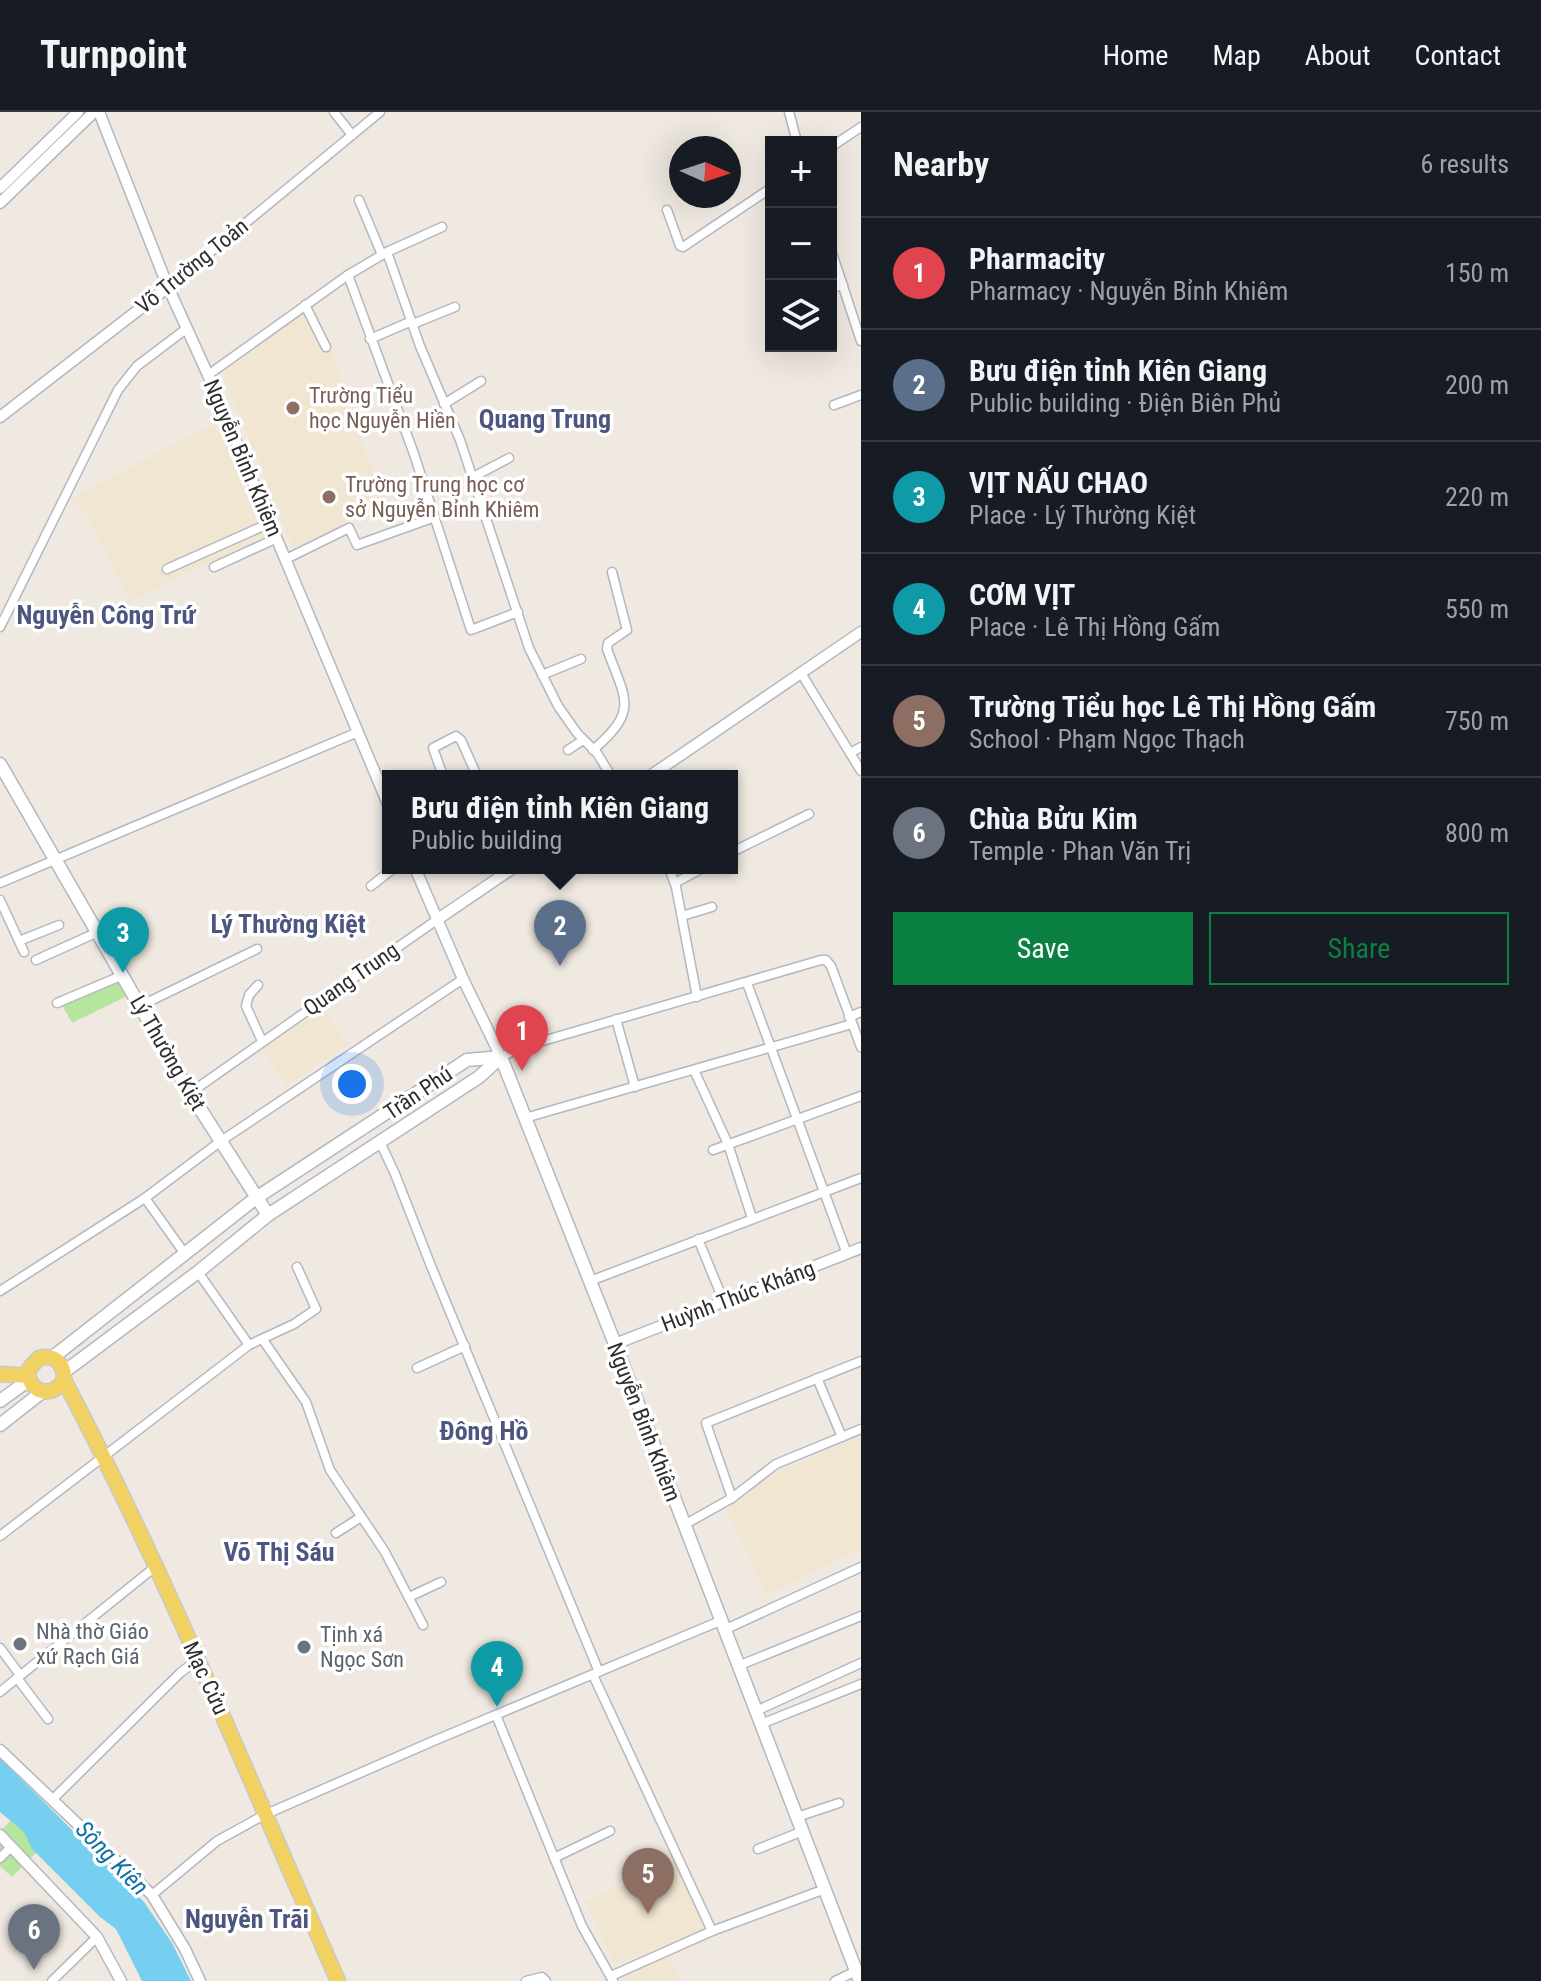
<!DOCTYPE html>
<meta charset="utf-8">
<style>
:root{--surface:#171b24;--page:#20242c;--text:#f1f3f6;--muted:#9ea1a6;--line:#363941;--accent:#0b8043}
body{margin:0;font-family:"Roboto Condensed",sans-serif;background:var(--page);color:var(--text)}
.controls{position:absolute;right:24px;top:24px;display:grid;overflow:hidden;border-radius:0px;box-shadow:0 8px 32px #0002}
.controls button{width:72px;height:72px;display:grid;place-items:center;padding:0;border:0;border-bottom:2px solid var(--line);background:var(--surface);color:var(--text);font:40px sans-serif}
.compass{position:absolute;left:669px;top:24px;width:72px;height:72px;border-radius:50%;background:var(--surface);box-shadow:0 8px 32px #0002;rotate:93deg}
.you{position:absolute;left:352px;top:972px;width:28px;height:28px;margin:-20px;border:6px solid #fff;border-radius:50%;background:#1a73e8;box-shadow:0 0 0 12px #1a73e833}
.badge{display:grid;place-items:center;width:52px;height:52px;border-radius:50%;background:var(--accent);color:#fff;font-size:26px;font-weight:700}
.pin{position:absolute;translate:-50% -66px;filter:drop-shadow(0 2px 4px #0008)}
.pin::after{content:'';position:absolute;top:42px;width:28px;height:24px;background:inherit;clip-path:polygon(0 0,100% 0,50% 100%)}
.popup{position:absolute;left:382px;top:658px;width:356px;height:104px;box-sizing:border-box;display:grid;place-content:center;border-radius:0px;background:var(--surface);filter:drop-shadow(0 2px 6px #0005);font-size:26px;white-space:nowrap;color:var(--muted)}
.popup b{font-size:30px;color:var(--text)}
.popup::after{content:'';position:absolute;left:50%;top:100%;margin-left:-16px;border:16px solid transparent;border-top-color:var(--surface)}
.list{margin:0;padding:0;list-style:none}
h2{display:flex;justify-content:space-between;align-items:center;height:104px;margin:0;padding:0 32px;font-size:34px}
h2 small{font-size:26px;font-weight:400;color:var(--muted)}
.list li{display:grid;grid-template-columns:52px 1fr auto;gap:24px;align-items:center;box-sizing:border-box;height:112px;padding:0 32px;border-top:2px solid var(--line)}
.list b{display:block;font-size:30px;white-space:nowrap}
.list p{margin:0;font-size:26px;white-space:nowrap;color:var(--muted)}
.list em{font-size:26px;font-style:normal;color:var(--muted)}
.actions{display:flex;gap:16px;padding:24px 32px}
.actions a{flex:1;padding:18px 0;border:2px solid var(--accent);border-radius:0px;text-align:center;font-size:28px;color:var(--accent)}
.actions .main{background:var(--accent);color:#fff}
.icon{flex:none;width:44px;height:44px;fill:none;stroke:currentColor;stroke-width:2;stroke-linecap:round;stroke-linejoin:round}
.map{position:relative;flex:none;width:861px;height:1869px;overflow:hidden}
header{display:flex;align-items:center;gap:48px;box-sizing:border-box;height:112px;padding:0 40px;background:var(--surface);border-bottom:2px solid var(--line)}
header strong{font-size:38px}
nav{display:flex;gap:44px;margin-inline-start:auto;font-size:28px}
main{display:flex}
aside{flex:1;background:var(--surface)}
.map>svg:first-child{display:block}
.education{fill:#f0e6d1}
.green{fill:#b6e59e}
.water{fill:#75cff0}
.lines{fill:none;stroke-linecap:round;stroke-linejoin:round}
.minor-casing{stroke:#b4b7c1;stroke-width:11}
.tertiary-casing{stroke:#b4b7c1;stroke-width:13}
.secondary-casing{stroke:#b4b7c1;stroke-width:15}
.primary-casing{stroke:#c9c9c9;stroke-width:17}
.minor{stroke:#fff;stroke-width:8}
.tertiary{stroke:#fff;stroke-width:10}
.secondary{stroke:#fff;stroke-width:12}
.primary{stroke:#f2d163;stroke-width:14}
.education-dot{fill:#8d6e63;stroke:#fff;stroke-width:3}
.worship-dot{fill:#6b7280;stroke:#fff;stroke-width:3}
.labels{text-anchor:middle;dominant-baseline:central;stroke-width:7;stroke-linejoin:round;paint-order:stroke}
.street-label{font-size:22px;fill:#2e2e2e;stroke:#fff}
.education-label{font-size:22px;fill:#785e54;stroke:#fff;text-anchor:start}
.worship-label{font-size:22px;fill:#5b616d;stroke:#fff;text-anchor:start}
.water-label{font-size:24px;font-style:italic;fill:#0d6fa3;stroke:#fff}
.quarter-label{font-size:26px;font-weight:bold;fill:#4d5680;stroke:#fff}
</style>
<header>
<strong>Turnpoint</strong>
<nav><a>Home</a><a>Map</a><a>About</a><a>Contact</a></nav>
</header>
<main>
<div class="map">
<svg width="861" height="1869" viewBox="0 0 861 1869">
<rect width="100%" height="100%" fill="#efe9e1"/>
<g class="education">
<polygon points="313,192 334,244 364,338 388,391 293,436 219,253"/>
<polygon points="218,310 266,424 130,489 86,403 71,389 82,380"/>
<polygon points="323,897 347,933 286,974 262,936"/>
<polygon points="861,1324 861,1437 767,1484 726,1397 773,1362"/>
<polygon points="679,1747 710,1816 614,1853 586,1789"/>
<polygon points="669,1844 680,1869 620,1869 621,1864"/>
</g>
<g class="green">
<polygon points="118,869 127,884 72,911 62,893"/>
<polygon points="17,1702 44,1733 12,1765 0,1754 0,1720"/>
</g>
<polygon class="water" points="0,1646 144,1790 172,1831 191,1869 142,1869 116,1817 100,1805 32,1737 24,1720 0,1700"/>
<g class="lines">
<defs>
<g id="minor">
<polyline points="334,0 352,23"/>
<polyline points="789,0 797,30"/>
<polyline points="831,35 861,15"/>
<polyline points="359,88 382,143"/>
<polyline points="667,98 680,134 683,135 771,76"/>
<polyline points="831,138 861,229"/>
<polyline points="387,140 420,234 460,328 529,536 558,594 577,621 597,641 611,664"/>
<polyline points="348,163 414,342 471,518 518,500"/>
<polyline points="168,175 380,0"/>
<polyline points="831,176 843,173"/>
<polyline points="305,193 326,235"/>
<polyline points="413,212 455,195"/>
<polyline points="370,227 412,209"/>
<polyline points="208,263 348,163 387,140 442,115"/>
<polyline points="444,292 481,269"/>
<polyline points="834,293 861,283"/>
<polyline points="473,365 509,346"/>
<polyline points="286,447 349,416 357,433 435,405"/>
<polyline points="214,455 277,426"/>
<polyline points="167,457 270,411"/>
<polyline points="0,515 118,278 137,254 186,217"/>
<polyline points="801,561 861,659"/>
<polyline points="542,563 581,547"/>
<polyline points="568,638 583,628"/>
<path d="M 593,638 C 639,598 626,589 607,537 L 608,531 L 627,518 L 612,460"/>
<polyline points="850,641 861,635"/>
<polyline points="443,664 433,636 456,624 461,628 477,664"/>
<polyline points="732,740 809,702"/>
<polyline points="669,756 676,775 697,885"/>
<polyline points="0,771 358,620"/>
<polyline points="675,771 703,756"/>
<polyline points="371,774 394,756"/>
<polyline points="0,788 24,840"/>
<polyline points="682,804 712,795"/>
<polyline points="19,829 59,813"/>
<polyline points="36,848 98,820"/>
<polyline points="747,871 847,1142"/>
<polyline points="258,873 249,883 246,894 262,929"/>
<polyline points="57,891 123,863"/>
<polyline points="140,894 257,837"/>
<polyline points="849,905 861,900"/>
<polyline points="616,907 635,975"/>
<polyline points="501,945 522,935 821,848 826,848 831,854 861,935"/>
<polyline points="694,958 728,1032 752,1106"/>
<polyline points="190,981 438,807"/>
<polyline points="525,1006 852,912"/>
<polyline points="380,1030 395,1062 431,1154 599,1560"/>
<polyline points="713,1038 861,984"/>
<polyline points="145,1086 185,1142"/>
<polyline points="698,1127 724,1190"/>
<polyline points="198,1160 249,1233"/>
<polyline points="590,1169 861,1066"/>
<polyline points="0,1179 145,1086 221,1029 463,867"/>
<polyline points="263,1228 306,1290 330,1358 385,1440 423,1513"/>
<polyline points="417,1256 465,1234"/>
<polyline points="817,1266 842,1325"/>
<polyline points="732,1386 706,1311 861,1249"/>
<polyline points="684,1413 732,1386 776,1352 861,1317"/>
<polyline points="336,1421 361,1405"/>
<polyline points="0,1424 249,1233 294,1212 316,1197 297,1155"/>
<polyline points="409,1485 441,1470"/>
<polyline points="724,1518 861,1455"/>
<polyline points="0,1536 20,1563"/>
<polyline points="738,1554 861,1504"/>
<polyline points="593,1563 712,1819"/>
<polyline points="17,1566 48,1607"/>
<polyline points="0,1580 155,1455"/>
<polyline points="756,1599 861,1551"/>
<polyline points="496,1603 582,1814 613,1869"/>
<polyline points="761,1612 861,1572"/>
<polyline points="52,1688 180,1561 197,1548"/>
<polyline points="797,1705 839,1691"/>
<polyline points="758,1737 803,1719"/>
<polyline points="0,1746 11,1735"/>
<polyline points="554,1746 610,1719"/>
<polyline points="152,1783 217,1729 264,1703 431,1630 720,1509"/>
<polyline points="611,1864 712,1819 825,1777"/>
<polyline points="52,1869 97,1825"/>
<polyline points="526,1869 542,1865 546,1869"/>
<polyline points="835,1869 856,1859"/>
</g>
<g id="tertiary">
<polyline points="99,0 168,175 208,263 388,692"/>
<polyline points="0,76 78,0"/>
<polyline points="0,91 94,0"/>
<polyline points="0,305 168,175"/>
<polyline points="650,664 861,520"/>
<polyline points="415,756 463,867 501,945"/>
<polyline points="438,807 513,756"/>
<polyline points="615,1232 861,1136"/>
<polyline points="0,1638 152,1783 185,1837 200,1869"/>
<polyline points="0,1723 97,1825 121,1869"/>
</g>
<g id="secondary">
<polyline points="0,652 190,981 268,1103"/>
<polyline points="501,945 615,1232 860,1869"/>
<polyline points="53,1245 256,1086 467,948 501,945"/>
<polyline points="64,1260 198,1160 268,1103 479,965 501,945"/>
<polyline points="0,1289 29,1268"/>
<polyline points="0,1313 42,1280"/>
</g>
<g id="primary">
<polyline points="0,1262 28,1264"/>
<path d="M 28,1264 L 29,1257 L 39,1246 C 55,1242 65,1252 64,1268 C 167,1463 249,1668 338,1869"/>
<path d="M 28,1264 C 34,1283 53,1285 64,1268"/>
</g>
</defs>
<use href="#minor" class="minor-casing"/>
<use href="#tertiary" class="tertiary-casing"/>
<use href="#secondary" class="secondary-casing"/>
<use href="#primary" class="primary-casing"/>
<use href="#minor" class="minor"/>
<use href="#tertiary" class="tertiary"/>
<use href="#secondary" class="secondary"/>
<use href="#primary" class="primary"/>
</g>
<g class="education-dot">
<circle cx="293" cy="296" r="8"/>
<circle cx="329" cy="385" r="8"/>
</g>
<g class="worship-dot">
<circle cx="20" cy="1532" r="8"/>
<circle cx="304" cy="1535" r="8"/>
</g>
<g class="labels">
<g class="street-label">
<text transform="translate(192 154) rotate(-39)">Võ Trường Toản</text>
<text transform="translate(243 346) rotate(67)">Nguyễn Bỉnh Khiêm</text>
<text transform="translate(351 867) rotate(-35)">Quang Trung</text>
<text transform="translate(168 941) rotate(60)">Lý Thường Kiệt</text>
<text transform="translate(418 981) rotate(-34)">Trần Phú</text>
<text transform="translate(738 1184) rotate(-21)">Huỳnh Thúc Kháng</text>
<text transform="translate(644 1310) rotate(69)">Nguyễn Bỉnh Khiêm</text>
<text transform="translate(206 1566) rotate(65)">Mạc Cửu</text>
</g>
<g class="education-label">
<text x="309" y="283">Trường Tiểu<tspan x="309" dy="25">học Nguyễn Hiền</tspan></text>
<text x="345" y="372">Trường Trung học cơ<tspan x="345" dy="25">sở Nguyễn Bỉnh Khiêm</tspan></text>
</g>
<g class="worship-label">
<text x="36" y="1519">Nhà thờ Giáo<tspan x="36" dy="25">xứ Rạch Giá</tspan></text>
<text x="320" y="1522">Tịnh xá<tspan x="320" dy="25">Ngọc Sơn</tspan></text>
</g>
<g class="water-label">
<text transform="translate(112 1746) rotate(46)">Sông Kiên</text>
</g>
<g class="quarter-label">
<text x="545" y="307">Quang Trung</text>
<text x="106" y="503">Nguyễn Công Trứ</text>
<text x="288" y="812">Lý Thường Kiệt</text>
<text x="484" y="1319">Đông Hồ</text>
<text x="279" y="1440">Võ Thị Sáu</text>
<text x="247" y="1807">Nguyễn Trãi</text>
</g>
</g>
</svg>
<div class="controls">
<button>+</button>
<button>−</button>
<button><svg class="icon" aria-label="layers" viewBox="0 0 24 24"><path d="M12 4l9 5-9 5-9-5zM3 14l9 5 9-5"/></svg></button>
</div>
<svg class="compass" viewBox="-18 -18 36 36"><path d="M0-13l5 13h-10z" fill="#e53935"/><path d="M0 13l5-13h-10z" fill="#9ea1a6"/></svg>
<div class="you"></div>
<div class="pin badge" style="left:522px;top:959px;background:#e0444e">1</div>
<div class="pin badge" style="left:560px;top:854px;background:#5c6f8a">2</div>
<div class="popup"><b>Bưu điện tỉnh Kiên Giang</b>Public building</div>
<div class="pin badge" style="left:123px;top:861px;background:#0f9aa8">3</div>
<div class="pin badge" style="left:497px;top:1595px;background:#0f9aa8">4</div>
<div class="pin badge" style="left:648px;top:1802px;background:#8d6e63">5</div>
<div class="pin badge" style="left:34px;top:1858px;background:#6b7280">6</div>
</div>
<aside>
<h2>Nearby<small>6 results</small></h2>
<ul class="list">
<li><span class="badge" style="background:#e0444e">1</span><div><b>Pharmacity</b><p>Pharmacy · Nguyễn Bỉnh Khiêm</p></div><em>150 m</em></li>
<li><span class="badge" style="background:#5c6f8a">2</span><div><b>Bưu điện tỉnh Kiên Giang</b><p>Public building · Điện Biên Phủ</p></div><em>200 m</em></li>
<li><span class="badge" style="background:#0f9aa8">3</span><div><b>VỊT NẤU CHAO</b><p>Place · Lý Thường Kiệt</p></div><em>220 m</em></li>
<li><span class="badge" style="background:#0f9aa8">4</span><div><b>CƠM VỊT</b><p>Place · Lê Thị Hồng Gấm</p></div><em>550 m</em></li>
<li><span class="badge" style="background:#8d6e63">5</span><div><b>Trường Tiểu học Lê Thị Hồng Gấm</b><p>School · Phạm Ngọc Thạch</p></div><em>750 m</em></li>
<li><span class="badge" style="background:#6b7280">6</span><div><b>Chùa Bửu Kim</b><p>Temple · Phan Văn Trị</p></div><em>800 m</em></li>
</ul>
<div class="actions"><a class="main">Save</a><a>Share</a></div>
</aside>
</main>
